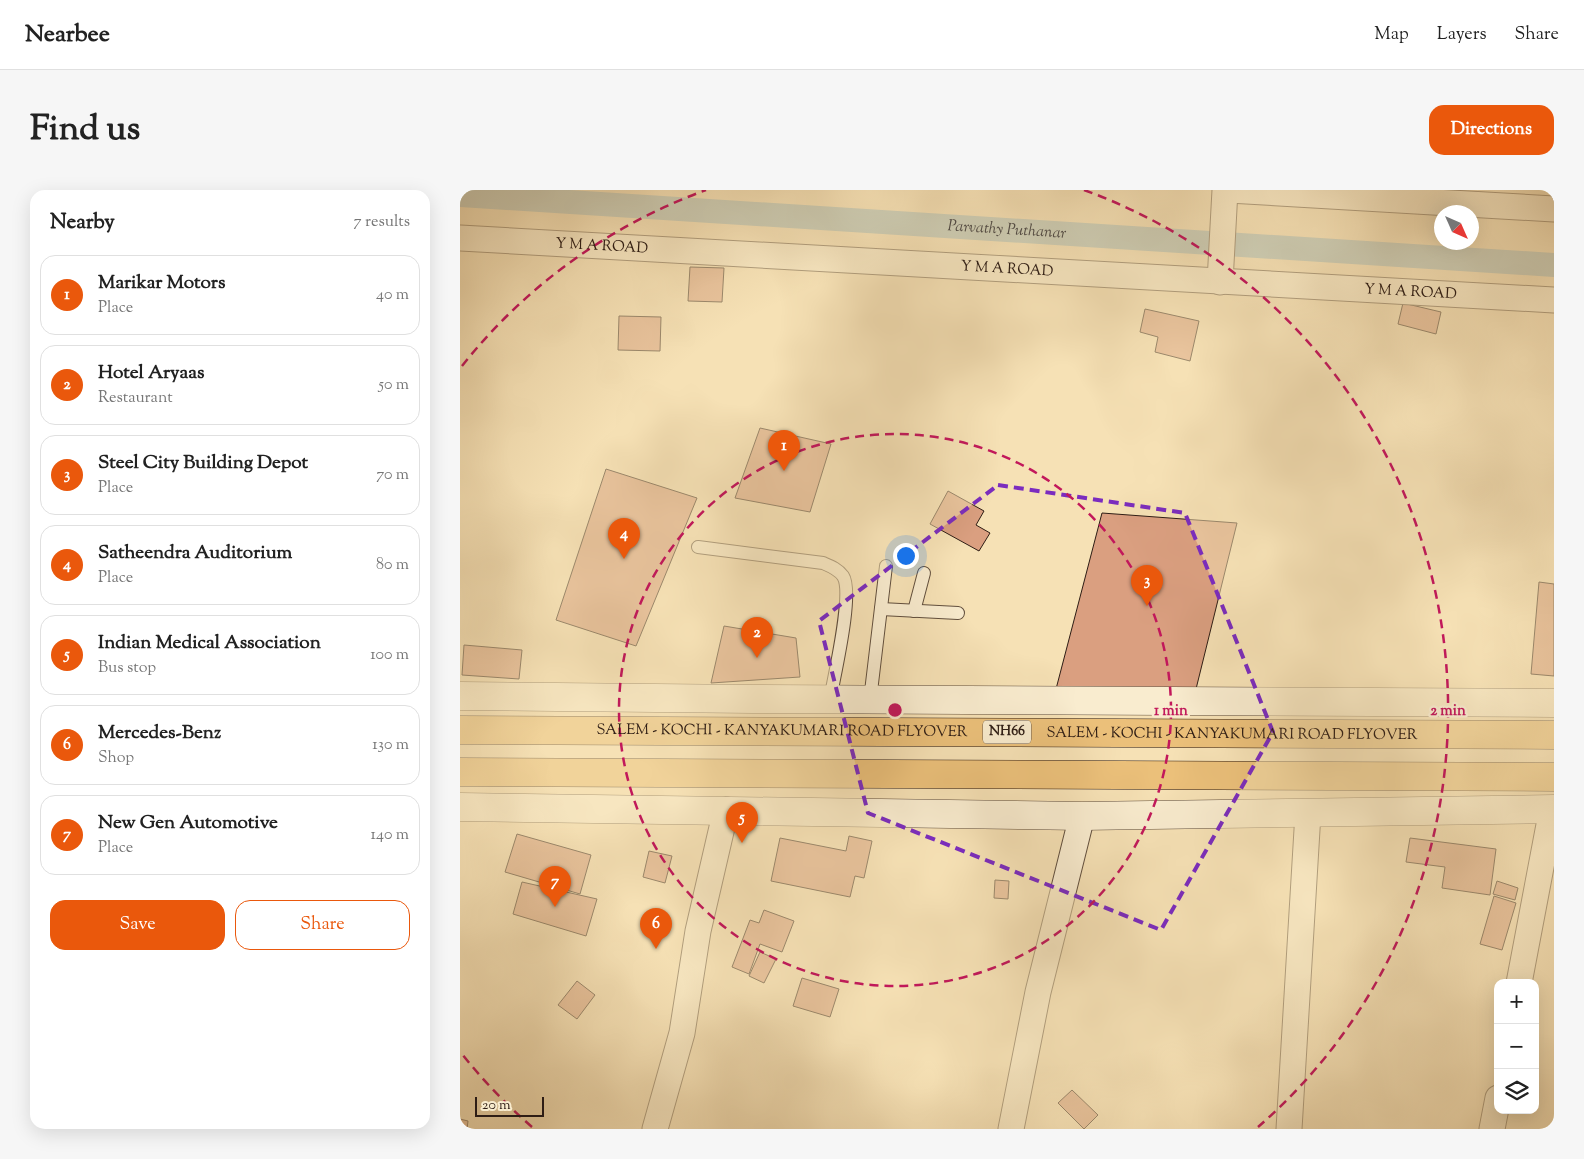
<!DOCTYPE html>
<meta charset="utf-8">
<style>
:root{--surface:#fff;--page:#f6f6f6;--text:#222;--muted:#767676;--line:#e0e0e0;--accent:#ea580c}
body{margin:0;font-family:"Sorts Mill Goudy",serif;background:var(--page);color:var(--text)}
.controls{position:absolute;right:15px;bottom:15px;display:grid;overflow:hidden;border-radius:10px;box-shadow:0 5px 20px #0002}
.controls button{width:45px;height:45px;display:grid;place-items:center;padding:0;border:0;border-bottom:1px solid var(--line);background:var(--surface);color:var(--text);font:25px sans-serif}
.compass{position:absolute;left:974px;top:15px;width:45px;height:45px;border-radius:50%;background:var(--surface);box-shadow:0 5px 20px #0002;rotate:135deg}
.scale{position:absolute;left:15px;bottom:12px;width:69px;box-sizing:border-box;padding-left:5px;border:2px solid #2e1d15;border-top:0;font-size:14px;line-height:18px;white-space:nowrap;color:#2e1d15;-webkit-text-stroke:4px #f9eccf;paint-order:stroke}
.you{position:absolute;left:445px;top:365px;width:18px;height:18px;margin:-12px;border:4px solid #fff;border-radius:50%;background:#1a73e8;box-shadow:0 0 0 8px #1a73e833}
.badge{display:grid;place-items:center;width:32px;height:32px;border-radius:50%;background:var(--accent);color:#fff;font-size:16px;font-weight:700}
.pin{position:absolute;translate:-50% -41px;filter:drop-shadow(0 1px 2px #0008)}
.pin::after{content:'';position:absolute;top:26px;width:18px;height:15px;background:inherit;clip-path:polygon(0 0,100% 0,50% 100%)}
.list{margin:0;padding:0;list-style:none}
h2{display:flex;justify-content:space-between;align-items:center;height:65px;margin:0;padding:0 20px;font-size:21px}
h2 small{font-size:16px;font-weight:400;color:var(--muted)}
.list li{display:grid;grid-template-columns:32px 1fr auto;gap:15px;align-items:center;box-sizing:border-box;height:80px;margin:0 10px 10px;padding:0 10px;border:1px solid var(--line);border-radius:15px}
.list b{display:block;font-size:19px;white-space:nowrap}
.list p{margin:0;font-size:16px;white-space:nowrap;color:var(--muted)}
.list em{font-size:16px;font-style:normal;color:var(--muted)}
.actions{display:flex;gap:10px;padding:15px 20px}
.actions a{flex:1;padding:11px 0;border:1px solid var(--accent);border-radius:15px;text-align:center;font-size:18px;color:var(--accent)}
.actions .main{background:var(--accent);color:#fff}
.icon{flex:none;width:28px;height:28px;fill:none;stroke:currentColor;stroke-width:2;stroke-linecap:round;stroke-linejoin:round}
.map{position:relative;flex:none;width:1094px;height:939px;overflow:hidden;border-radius:15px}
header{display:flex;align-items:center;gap:30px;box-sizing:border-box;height:70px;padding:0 25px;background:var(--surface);border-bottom:1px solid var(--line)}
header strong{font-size:24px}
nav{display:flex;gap:28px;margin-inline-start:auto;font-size:18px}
.intro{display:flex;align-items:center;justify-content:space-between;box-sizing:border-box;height:120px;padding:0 30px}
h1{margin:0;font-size:35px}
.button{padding:12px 22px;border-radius:15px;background:var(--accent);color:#fff;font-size:18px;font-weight:700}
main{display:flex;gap:30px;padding:0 30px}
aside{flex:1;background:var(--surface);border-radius:15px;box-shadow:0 5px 20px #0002}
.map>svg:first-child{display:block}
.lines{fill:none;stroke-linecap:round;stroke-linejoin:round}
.canal{stroke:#a3baba;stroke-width:24}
.building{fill:#da9f80;stroke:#2e1d15}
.service-casing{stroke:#604e3d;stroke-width:14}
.minor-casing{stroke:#604e3d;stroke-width:27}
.tertiary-casing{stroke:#604e3d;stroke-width:29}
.trunk-casing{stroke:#2e1d15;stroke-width:29}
.service{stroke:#f9eccf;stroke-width:12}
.minor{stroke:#f9eccf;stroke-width:25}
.tertiary{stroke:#f9eccf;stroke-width:28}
.trunk{stroke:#ebc07a;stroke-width:28}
.marked{fill:none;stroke:#7b2cbf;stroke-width:4;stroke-dasharray:10 6;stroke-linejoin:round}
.ring{fill:none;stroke:#c2185b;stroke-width:2.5;stroke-dasharray:9 6}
.labels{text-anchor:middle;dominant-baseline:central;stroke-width:4.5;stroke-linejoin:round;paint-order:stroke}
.shield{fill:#f9eccf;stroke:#6b5b4d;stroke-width:1}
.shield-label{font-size:14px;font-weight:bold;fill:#2e1d15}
.street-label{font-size:15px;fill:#2e1d15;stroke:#f9eccf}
.water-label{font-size:16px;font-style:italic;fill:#514c47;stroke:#f9eccf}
.centre{fill:#c2185b;stroke:#f9eccf;stroke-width:2.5}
.ring-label{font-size:15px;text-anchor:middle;font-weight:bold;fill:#c2185b;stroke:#f9eccf;stroke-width:4.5;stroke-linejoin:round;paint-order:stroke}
</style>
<header>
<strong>Nearbee</strong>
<nav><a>Map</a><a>Layers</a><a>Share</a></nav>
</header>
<div class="intro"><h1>Find us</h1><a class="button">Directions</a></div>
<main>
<aside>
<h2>Nearby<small>7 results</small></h2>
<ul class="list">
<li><span class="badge">1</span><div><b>Marikar Motors</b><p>Place</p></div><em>40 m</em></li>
<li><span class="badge">2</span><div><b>Hotel Aryaas</b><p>Restaurant</p></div><em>50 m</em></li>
<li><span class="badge">3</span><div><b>Steel City Building Depot</b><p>Place</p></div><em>70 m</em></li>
<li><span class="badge">4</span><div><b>Satheendra Auditorium</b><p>Place</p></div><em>80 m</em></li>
<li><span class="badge">5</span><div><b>Indian Medical Association</b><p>Bus stop</p></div><em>100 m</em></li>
<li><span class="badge">6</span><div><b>Mercedes-Benz</b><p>Shop</p></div><em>130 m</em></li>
<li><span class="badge">7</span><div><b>New Gen Automotive</b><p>Place</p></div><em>140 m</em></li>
</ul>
<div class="actions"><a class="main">Save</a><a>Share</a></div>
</aside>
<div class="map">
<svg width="1094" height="939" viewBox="0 0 1094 939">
<rect width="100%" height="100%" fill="#f6e1b5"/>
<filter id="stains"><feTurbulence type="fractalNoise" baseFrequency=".004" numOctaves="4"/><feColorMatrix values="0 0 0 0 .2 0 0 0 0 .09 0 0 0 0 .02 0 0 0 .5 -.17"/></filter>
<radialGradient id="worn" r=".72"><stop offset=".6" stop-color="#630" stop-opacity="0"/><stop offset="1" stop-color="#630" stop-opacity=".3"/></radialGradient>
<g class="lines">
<path class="canal" id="s1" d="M 0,5 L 1094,75"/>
</g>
<g class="building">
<polygon points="230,77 264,78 262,112 228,111"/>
<polygon points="943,113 981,122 976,144 938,134"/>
<polygon points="685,119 739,131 730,171 695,162 698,147 680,142"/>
<polygon points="159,126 201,127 200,161 158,160"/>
<polygon points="300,238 371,254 350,322 275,308"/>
<polygon points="146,279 237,308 176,456 96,430"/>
<polygon points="488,301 524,321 516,335 530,343 519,361 470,334"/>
<polygon points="642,323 777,333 736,499 596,499"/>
<polygon points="1079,392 1094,394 1094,486 1071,484"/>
<polygon points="264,436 336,448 340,487 251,493"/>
<polygon points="4,455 62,460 59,489 2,485"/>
<polygon points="57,644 131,665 120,704 45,682"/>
<polygon points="389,646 412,651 404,688 395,686 390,707 311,691 320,648 386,661"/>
<polygon points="950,648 1036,659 1030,705 982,698 985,677 946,672"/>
<polygon points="189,661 212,666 205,693 183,687"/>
<polygon points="535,690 549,691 548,709 534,708"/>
<polygon points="1037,691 1058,698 1055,710 1033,704"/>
<polygon points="62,692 137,709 126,746 53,724"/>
<polygon points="1034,706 1056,713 1042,760 1020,754"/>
<polygon points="304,720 334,731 322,762 300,754 289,784 272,777 290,730 299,733"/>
<polygon points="300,762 316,769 304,793 289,786"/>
<polygon points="342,788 379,799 370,827 333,816"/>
<polygon points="117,791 135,805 117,829 98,815"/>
<polygon points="612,900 638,925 624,939 598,913"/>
<polygon points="0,929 8,931 7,939 0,939"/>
</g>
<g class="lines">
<defs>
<g id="service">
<path d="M 238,357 L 363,373 C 370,376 378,379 383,386 C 394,403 374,486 370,510"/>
<polyline points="421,419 498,423"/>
<polyline points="454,421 464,383"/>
<polyline points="410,510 426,376"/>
</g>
<g id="minor">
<polyline points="769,0 1094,19"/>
<path id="s2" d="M 0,48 L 1094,110"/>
<polyline points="760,92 765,0"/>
<polyline points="1059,793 1092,619"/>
<polyline points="195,939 222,843 238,741 266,620"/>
<polyline points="551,939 578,802 622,626"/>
<polyline points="829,939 848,623"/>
<polyline points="1032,939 1038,908"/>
</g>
<g id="tertiary">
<polyline points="0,506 293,509 1094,513"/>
<polyline points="0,617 622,626 1094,619"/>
</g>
<g id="trunk">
<path id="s3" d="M 0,540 C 365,539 729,546 1094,545"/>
<polyline points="0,582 1094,587"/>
</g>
</defs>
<use href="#service" class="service-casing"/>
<use href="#minor" class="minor-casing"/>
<use href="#tertiary" class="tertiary-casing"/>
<use href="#trunk" class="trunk-casing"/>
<use href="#service" class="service"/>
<use href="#minor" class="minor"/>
<use href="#tertiary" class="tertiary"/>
<use href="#trunk" class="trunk"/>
</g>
<path d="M0 0H1094V939H0ZM 538,295 L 725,323 L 813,542 L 701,740 L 408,623 L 359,431 Z" fill="#f6e1b5" fill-opacity=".55" fill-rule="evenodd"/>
<path class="marked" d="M 538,295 L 725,323 L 813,542 L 701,740 L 408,623 L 359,431 Z"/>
<g class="ring">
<circle cx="435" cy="520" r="276"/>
<path d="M72 937A553 553 0 0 1 2 864M2 176A553 553 0 0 1 246 0M624 0A553 553 0 0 1 798 937"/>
</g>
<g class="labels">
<rect class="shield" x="523" y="530.5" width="48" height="23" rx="4"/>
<g class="shield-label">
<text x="547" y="542">NH66</text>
</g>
<g class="street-label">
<text stroke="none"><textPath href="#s2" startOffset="142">Y M A ROAD</textPath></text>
<text stroke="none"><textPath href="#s2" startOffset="548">Y M A ROAD</textPath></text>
<text stroke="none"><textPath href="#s2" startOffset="952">Y M A ROAD</textPath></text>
<text stroke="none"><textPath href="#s3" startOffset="322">SALEM - KOCHI - KANYAKUMARI ROAD FLYOVER</textPath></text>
<text stroke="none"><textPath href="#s3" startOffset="772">SALEM - KOCHI - KANYAKUMARI ROAD FLYOVER</textPath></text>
</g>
<g class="water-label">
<text stroke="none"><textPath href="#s1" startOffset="548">Parvathy Puthanar</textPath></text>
</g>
</g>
<circle cx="435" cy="520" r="8" class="centre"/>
<g class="ring-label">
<text x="711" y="525">1 min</text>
<text x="988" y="525">2 min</text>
</g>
<rect width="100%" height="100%" filter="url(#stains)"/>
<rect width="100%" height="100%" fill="url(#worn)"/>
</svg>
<div class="controls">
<button>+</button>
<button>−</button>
<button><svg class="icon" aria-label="layers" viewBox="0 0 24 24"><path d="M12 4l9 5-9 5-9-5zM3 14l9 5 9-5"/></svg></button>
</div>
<svg class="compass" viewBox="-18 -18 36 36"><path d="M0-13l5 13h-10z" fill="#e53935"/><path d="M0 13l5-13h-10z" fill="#767676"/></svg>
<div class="scale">20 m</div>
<div class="you"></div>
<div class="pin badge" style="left:324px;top:281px">1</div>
<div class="pin badge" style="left:297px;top:468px">2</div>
<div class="pin badge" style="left:687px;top:416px">3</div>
<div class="pin badge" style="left:164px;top:369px">4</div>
<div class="pin badge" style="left:282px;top:653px">5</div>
<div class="pin badge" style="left:196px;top:759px">6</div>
<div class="pin badge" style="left:95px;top:717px">7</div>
</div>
</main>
